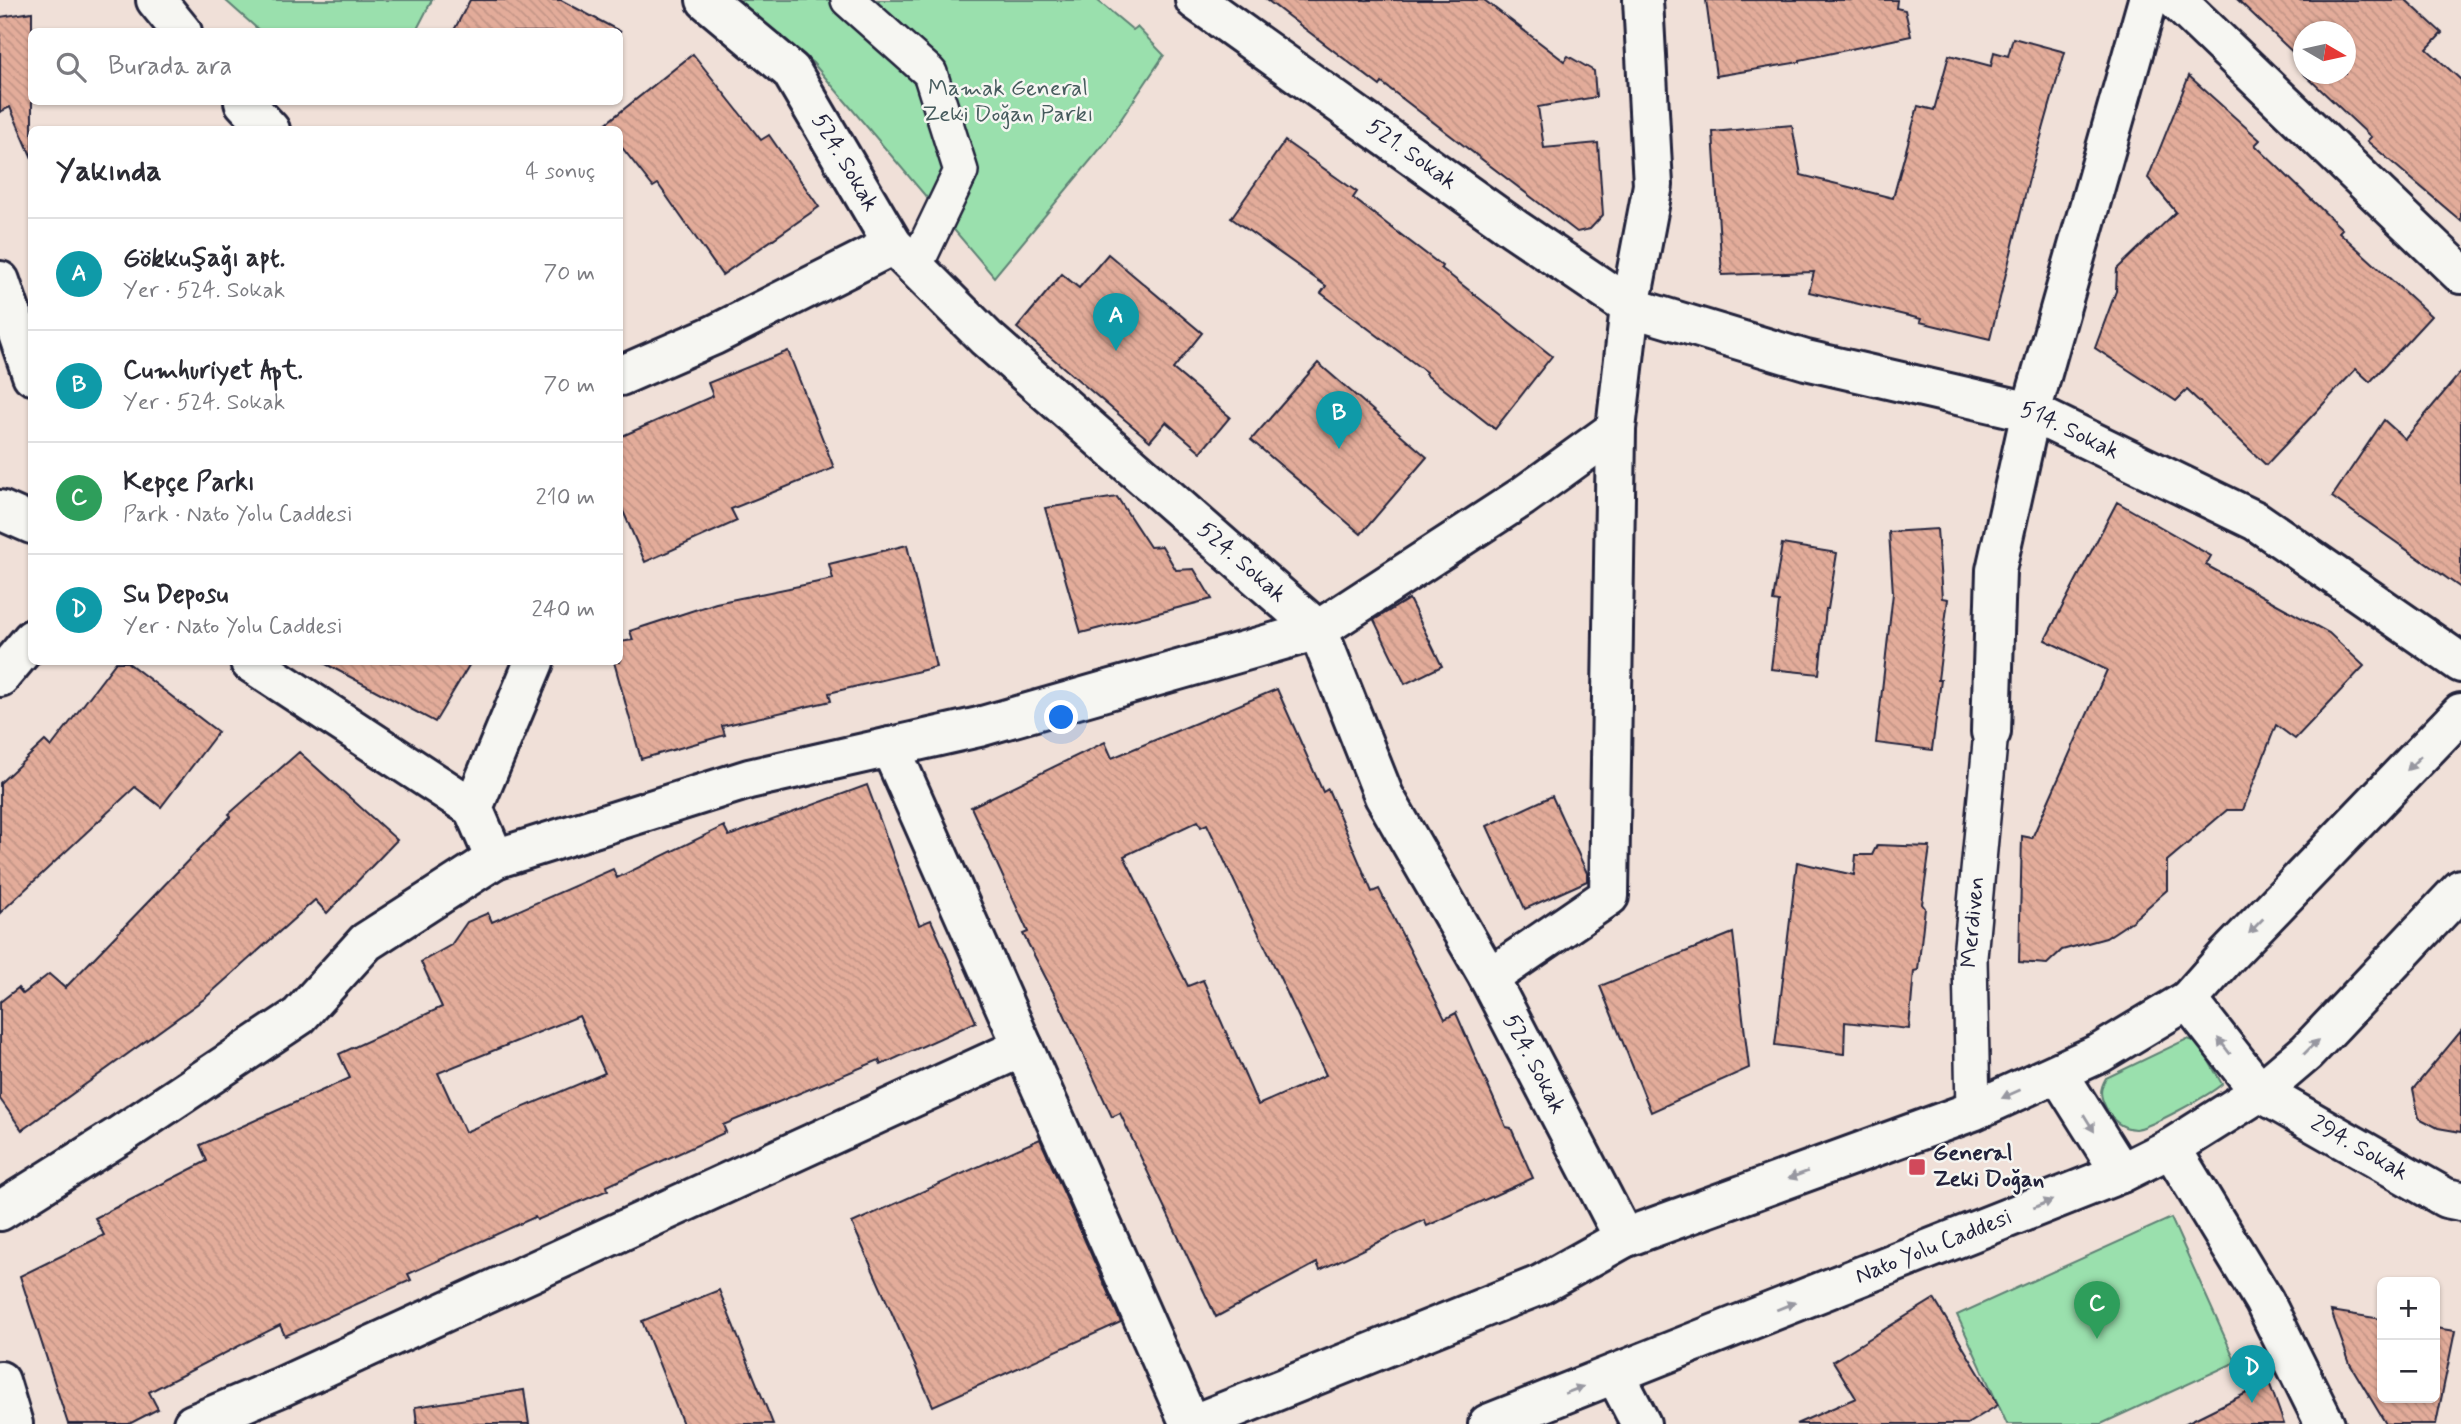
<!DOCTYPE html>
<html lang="tr">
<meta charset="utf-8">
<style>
:root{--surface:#fff;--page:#f7f7f7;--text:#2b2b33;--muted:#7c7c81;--line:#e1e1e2;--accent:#0b8043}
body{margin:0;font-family:Mynerve,sans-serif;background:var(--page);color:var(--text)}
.controls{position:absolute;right:21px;bottom:21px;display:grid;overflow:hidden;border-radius:10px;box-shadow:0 2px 5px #0004}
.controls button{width:63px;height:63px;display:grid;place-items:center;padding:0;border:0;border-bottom:2px solid var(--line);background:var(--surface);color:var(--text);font:35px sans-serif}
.compass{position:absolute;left:2293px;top:21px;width:63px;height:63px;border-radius:50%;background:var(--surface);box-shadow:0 2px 5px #0004;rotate:99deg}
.you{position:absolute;left:1062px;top:718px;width:24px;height:24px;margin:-18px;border:5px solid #fff;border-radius:50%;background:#1a73e8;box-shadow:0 0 0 10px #1a73e833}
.badge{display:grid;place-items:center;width:46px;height:46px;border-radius:50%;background:var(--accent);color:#fff;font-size:23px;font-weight:700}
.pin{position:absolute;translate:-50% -58px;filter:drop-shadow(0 2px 4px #0008)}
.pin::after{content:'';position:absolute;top:37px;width:24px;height:21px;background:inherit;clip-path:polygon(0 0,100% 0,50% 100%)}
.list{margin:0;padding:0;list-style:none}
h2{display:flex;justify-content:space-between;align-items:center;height:91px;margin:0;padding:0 28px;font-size:30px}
h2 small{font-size:23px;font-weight:400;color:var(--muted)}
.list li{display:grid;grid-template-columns:46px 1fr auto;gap:21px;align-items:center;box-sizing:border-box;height:112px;padding:0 28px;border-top:2px solid var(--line)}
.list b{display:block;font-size:26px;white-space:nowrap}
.list p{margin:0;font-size:23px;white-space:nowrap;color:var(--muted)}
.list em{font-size:23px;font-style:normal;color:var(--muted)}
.icon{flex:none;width:38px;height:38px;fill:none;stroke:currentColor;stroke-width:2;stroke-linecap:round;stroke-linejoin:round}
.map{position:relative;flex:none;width:2461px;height:1424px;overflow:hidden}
.search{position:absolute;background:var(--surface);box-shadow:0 2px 5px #0004;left:28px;top:28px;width:595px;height:77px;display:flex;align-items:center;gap:18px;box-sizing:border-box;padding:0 24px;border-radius:10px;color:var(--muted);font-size:26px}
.panel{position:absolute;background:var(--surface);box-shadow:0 2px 5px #0004;left:28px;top:126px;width:595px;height:539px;border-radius:10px}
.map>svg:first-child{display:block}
.green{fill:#9ae0ad;stroke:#5e8174;stroke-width:2}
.building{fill:url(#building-back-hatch);stroke:#22223b;stroke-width:2;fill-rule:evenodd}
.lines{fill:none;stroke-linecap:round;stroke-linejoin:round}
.pedestrian-casing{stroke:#22223b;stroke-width:38}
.minor-casing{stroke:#22223b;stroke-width:44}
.secondary-casing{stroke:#22223b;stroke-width:44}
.pedestrian{stroke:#f6f6f2;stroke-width:33}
.minor{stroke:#f6f6f2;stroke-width:38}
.secondary{stroke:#f6f6f2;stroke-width:38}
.oneway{fill:#9797a0}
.poi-dot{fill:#d1495b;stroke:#f6f6f2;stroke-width:2.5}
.labels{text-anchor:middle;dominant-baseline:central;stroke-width:5;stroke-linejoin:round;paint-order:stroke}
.park-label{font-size:23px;fill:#465b5d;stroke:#f6f6f2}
.street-label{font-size:23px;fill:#22223b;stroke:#f6f6f2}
.poi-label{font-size:23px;font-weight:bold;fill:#22223b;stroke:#f6f6f2;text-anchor:start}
</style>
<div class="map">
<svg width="2461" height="1424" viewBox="0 0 2461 1424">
<defs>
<pattern id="building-back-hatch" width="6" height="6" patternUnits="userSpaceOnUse" patternTransform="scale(1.75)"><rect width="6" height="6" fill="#e3ac9a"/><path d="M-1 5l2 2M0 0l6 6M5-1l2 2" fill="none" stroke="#c29486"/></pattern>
</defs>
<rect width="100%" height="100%" fill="#f0e0d8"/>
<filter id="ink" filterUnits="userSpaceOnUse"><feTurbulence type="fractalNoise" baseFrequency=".0143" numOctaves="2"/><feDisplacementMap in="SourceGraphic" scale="14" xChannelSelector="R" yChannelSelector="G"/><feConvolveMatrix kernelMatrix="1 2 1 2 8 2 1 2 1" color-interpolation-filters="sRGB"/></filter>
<g filter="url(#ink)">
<g class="green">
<polygon points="225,0 432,0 416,31 261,32"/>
<polygon points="731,0 1097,0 1133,30 1137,27 1164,55 1105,143 994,277 813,63"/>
<path d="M 2187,1039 L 2198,1042 L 2222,1084 C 2211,1094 2148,1129 2135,1129 C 2121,1128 2112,1121 2106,1108 C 2100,1096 2099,1090 2106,1078 Z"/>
<polygon points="2171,1218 2236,1362 2101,1424 2007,1424 1957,1315"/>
</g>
<g class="building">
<polygon points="470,0 561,0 621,32 453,32"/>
<polygon points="1267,0 1484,0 1564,61 1568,56 1594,71 1596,97 1538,107 1544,148 1598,143 1603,215 1590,229 1577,232 1382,83 1380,86"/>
<polygon points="1706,0 1897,0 1896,8 1905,10 1911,36 1800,60 1800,62 1716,76"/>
<polygon points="2238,0 2406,0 2442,33 2427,49 2461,80 2461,221 2367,141 2371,137 2304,74 2346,74 2346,32 2304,32 2304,63"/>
<polygon points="32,12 32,158 10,107 0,112 0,17"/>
<polygon points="2013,38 2065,52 2029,179 1990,339 1920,322 1921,319 1809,292 1814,272 1722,275 1713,132 1792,125 1801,175 1893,198 1918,106 1934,110 1949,55 1991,66 1994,52 2008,56"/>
<polygon points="693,54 761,140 769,135 819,207 722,275 658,184 653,187 620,145 620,130 608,130 604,125"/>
<polygon points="2189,76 2260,140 2255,145 2342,229 2339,232 2431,316 2370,382 2356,369 2266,465 2187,390 2176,401 2095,348 2116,291 2117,269 2176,212 2148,178"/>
<polygon points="1285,141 1357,192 1353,198 1442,266 1441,268 1552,356 1495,429 1425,374 1426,372 1321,293 1326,286 1231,218"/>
<polygon points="1108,254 1202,333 1173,369 1230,417 1201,452 1166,422 1150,441 1017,328 1062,274 1079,288"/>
<polygon points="788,351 834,468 731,509 737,521 645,562 620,504 620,437 713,396 708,383"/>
<polygon points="1318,363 1427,457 1361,534 1251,440"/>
<polygon points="2461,372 2461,588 2332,497 2384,420 2405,439"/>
<polygon points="1117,497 1150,547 1162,546 1176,570 1194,569 1212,599 1081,633 1045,508"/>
<polygon points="2117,502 2211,556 2206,565 2329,633 2364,666 2295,739 2276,725 2243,810 2227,810 2167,861 2167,890 2132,921 2106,938 2062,950 2047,964 2019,962 2022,836 2032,838 2107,670 2045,640"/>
<polygon points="1937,529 1942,598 1948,599 1938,680 1941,680 1932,750 1876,743 1893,593 1889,532"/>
<polygon points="1782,544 1837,553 1828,609 1826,609 1819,674 1771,669 1779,602 1773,601"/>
<polygon points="907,545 936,667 829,693 831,701 722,726 725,735 641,759 614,662 620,662 620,642 633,640 630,631 716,603 833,579 829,564"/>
<polygon points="1409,599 1442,666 1405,684 1374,620"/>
<polygon points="116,662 127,662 218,732 161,807 135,787 0,913 0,783 45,741 51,747"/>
<polygon points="322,662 471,662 435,722"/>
<path d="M 1277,689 L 1323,792 L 1328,789 L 1372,892 L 1379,889 L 1445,1019 L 1456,1013 L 1506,1127 L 1511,1128 L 1533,1178 L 1427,1226 L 1424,1220 L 1320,1270 L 1317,1263 L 1216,1317 L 1120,1113 L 1112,1117 L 1060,1005 L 1023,934 L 1028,932 L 971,807 L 1105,742 L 1112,758 ZM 1198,821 L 1201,827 L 1207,824 L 1326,1075 L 1258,1105 L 1203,980 L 1188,986 L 1124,856 Z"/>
<polygon points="299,752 397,840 327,913 315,900 204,999 22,1130 0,1099 0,1002 18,988 23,994 49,974 65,988 231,816 229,814"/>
<path d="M 867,785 L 919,925 L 931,920 L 976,1022 L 881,1065 L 879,1060 L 723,1125 L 726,1132 L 607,1186 L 608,1190 L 537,1220 L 535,1217 L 408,1274 L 411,1280 L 285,1336 L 280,1325 L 149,1392 L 158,1409 L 129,1424 L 68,1424 L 20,1276 L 104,1235 L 95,1218 L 207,1161 L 200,1145 L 350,1078 L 339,1054 L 442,1007 L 421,962 L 451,945 L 467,922 L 488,913 L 492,922 L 613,869 L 617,878 L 724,826 L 729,836 ZM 579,1016 L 605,1073 L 465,1132 L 438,1073 Z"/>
<polygon points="1552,796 1587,873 1587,881 1525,909 1487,826"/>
<polygon points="1877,845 1930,847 1922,904 1925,908 1918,970 1914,971 1909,1029 1845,1022 1844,1054 1775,1045 1797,862 1854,875 1856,855 1872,855"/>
<polygon points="1733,933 1749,1068 1651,1112 1600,986"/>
<polygon points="2461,1031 2461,1132 2438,1128 2419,1118 2413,1089"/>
<polygon points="1040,1139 1121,1322 933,1406 852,1223"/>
<polygon points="719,1290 773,1424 683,1424 642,1321"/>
<polygon points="1934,1299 1998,1405 1967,1424 1796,1424 1856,1398 1833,1361"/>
<polygon points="2331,1311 2382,1319 2382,1398 2435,1398 2435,1328 2455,1331 2436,1424 2386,1424 2350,1364"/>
<polygon points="2269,1382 2284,1424 2184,1424"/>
<polygon points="524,1390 529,1424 417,1424 415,1407"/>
</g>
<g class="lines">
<defs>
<g id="pedestrian">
<polyline points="848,0 930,73 961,171 915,267"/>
<path id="s1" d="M 1973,1111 L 1970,957 L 1991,732"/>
</g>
<g id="minor">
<polyline points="156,0 182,32"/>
<path id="s2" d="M 706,0 L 791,71 L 893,245 L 986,338 L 1318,630 L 1384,796 L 1489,978 L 1624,1238"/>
<path id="s3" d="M 1195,0 L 1515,229 L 1630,307 L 1806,360 L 2031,412 L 2256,521 L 2461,663"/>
<polyline points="2176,0 2461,274"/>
<polyline points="244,102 270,130"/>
<polyline points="0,281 32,375"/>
<polyline points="620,376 714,335 893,245"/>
<polyline points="0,510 32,524"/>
<polyline points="250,662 473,808"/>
<polyline points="0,677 32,639"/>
<polyline points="1991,732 1996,570 2031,412 2148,0"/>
<polyline points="890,747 1190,1424"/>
<polyline points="495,859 749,779 979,727 1318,630 1522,497 1616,429 1630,307 1653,185 1643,0"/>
<polyline points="1489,978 1609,896 1616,429"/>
<path id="s4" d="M 2260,1092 L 2446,1198 L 2461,1201"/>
<polyline points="2171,1148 2264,1301 2325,1424"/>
<polyline points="0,1211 119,1136 299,1016 366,942 495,859 473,808 534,662"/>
<polyline points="1615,1374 1641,1424"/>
<polyline points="0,1381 13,1424"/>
<polyline points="193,1424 281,1387 1023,1047"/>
</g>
<g id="secondary">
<polyline points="2188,1000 2260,1092"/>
<polyline points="2058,1073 2121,1173"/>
<polyline points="1194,1424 1540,1285 1624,1238 1973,1111 2100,1053 2188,1000 2227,956 2461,713"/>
<path id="s5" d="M 1488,1424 L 2121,1173 L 2171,1148 L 2260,1092 L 2307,1052 L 2461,889"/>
</g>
</defs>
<use href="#pedestrian" class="pedestrian-casing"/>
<use href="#minor" class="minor-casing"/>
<use href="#secondary" class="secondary-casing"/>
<use href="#pedestrian" class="pedestrian"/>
<use href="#minor" class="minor"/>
<use href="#secondary" class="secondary"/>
</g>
<defs><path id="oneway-solid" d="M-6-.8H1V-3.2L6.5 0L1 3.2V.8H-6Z" transform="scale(1.75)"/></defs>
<g class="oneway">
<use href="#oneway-solid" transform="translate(2414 763) rotate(134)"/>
<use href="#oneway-solid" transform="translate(2256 926) rotate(134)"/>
<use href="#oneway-solid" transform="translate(2224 1046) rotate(-128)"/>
<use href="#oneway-solid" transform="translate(2311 1047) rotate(-45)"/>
<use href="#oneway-solid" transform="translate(2011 1094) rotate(156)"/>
<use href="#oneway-solid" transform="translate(2089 1123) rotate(58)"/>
<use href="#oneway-solid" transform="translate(1798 1175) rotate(160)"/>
<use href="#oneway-solid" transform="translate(2043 1204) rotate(-22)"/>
<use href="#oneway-solid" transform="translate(1786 1306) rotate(-22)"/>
<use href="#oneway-solid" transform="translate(1574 1390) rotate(-21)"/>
</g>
</g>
<rect class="poi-dot" x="1908" y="1158" width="18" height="18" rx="3.5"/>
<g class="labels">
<g class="park-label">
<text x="1008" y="89">Mamak General<tspan x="1008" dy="26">Zeki Doğan Parkı</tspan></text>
</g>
<g class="street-label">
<text stroke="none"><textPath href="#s3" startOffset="266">521. Sokak</textPath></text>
<text stroke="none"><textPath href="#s2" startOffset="217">524. Sokak</textPath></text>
<text stroke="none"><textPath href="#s3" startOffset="990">514. Sokak</textPath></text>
<text stroke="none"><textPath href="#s2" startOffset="784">524. Sokak</textPath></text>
<text stroke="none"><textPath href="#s1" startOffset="189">Merdiven</textPath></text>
<text stroke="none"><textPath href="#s2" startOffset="1372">524. Sokak</textPath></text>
<text stroke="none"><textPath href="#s4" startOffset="114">294. Sokak</textPath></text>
<text stroke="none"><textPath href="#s5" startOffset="480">Nato Yolu Caddesi</textPath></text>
</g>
<g class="poi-label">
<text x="1933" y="1154">General<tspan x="1933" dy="26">Zeki Doğan</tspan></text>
</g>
</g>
</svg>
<div class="controls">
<button>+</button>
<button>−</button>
</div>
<svg class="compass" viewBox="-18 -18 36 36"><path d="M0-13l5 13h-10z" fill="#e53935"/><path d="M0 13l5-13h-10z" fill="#7c7c81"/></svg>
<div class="you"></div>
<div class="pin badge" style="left:1116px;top:351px;background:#0f9aa8">A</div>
<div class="pin badge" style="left:1339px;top:449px;background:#0f9aa8">B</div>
<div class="pin badge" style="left:2097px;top:1339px;background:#2e9e5b">C</div>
<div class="pin badge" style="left:2252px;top:1403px;background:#0f9aa8">D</div>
<div class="search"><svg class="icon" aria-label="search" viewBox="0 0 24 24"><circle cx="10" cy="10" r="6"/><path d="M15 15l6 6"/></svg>Burada ara</div>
<section class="panel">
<h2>Yakında<small>4 sonuç</small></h2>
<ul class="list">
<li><span class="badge" style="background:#0f9aa8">A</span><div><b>Gökkuşağı apt.</b><p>Yer · 524. Sokak</p></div><em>70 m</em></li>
<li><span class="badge" style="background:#0f9aa8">B</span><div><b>Cumhuriyet Apt.</b><p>Yer · 524. Sokak</p></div><em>70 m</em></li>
<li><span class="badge" style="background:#2e9e5b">C</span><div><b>Kepçe Parkı</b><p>Park · Nato Yolu Caddesi</p></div><em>210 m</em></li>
<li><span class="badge" style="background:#0f9aa8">D</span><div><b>Su Deposu</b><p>Yer · Nato Yolu Caddesi</p></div><em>240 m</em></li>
</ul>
</section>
</div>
